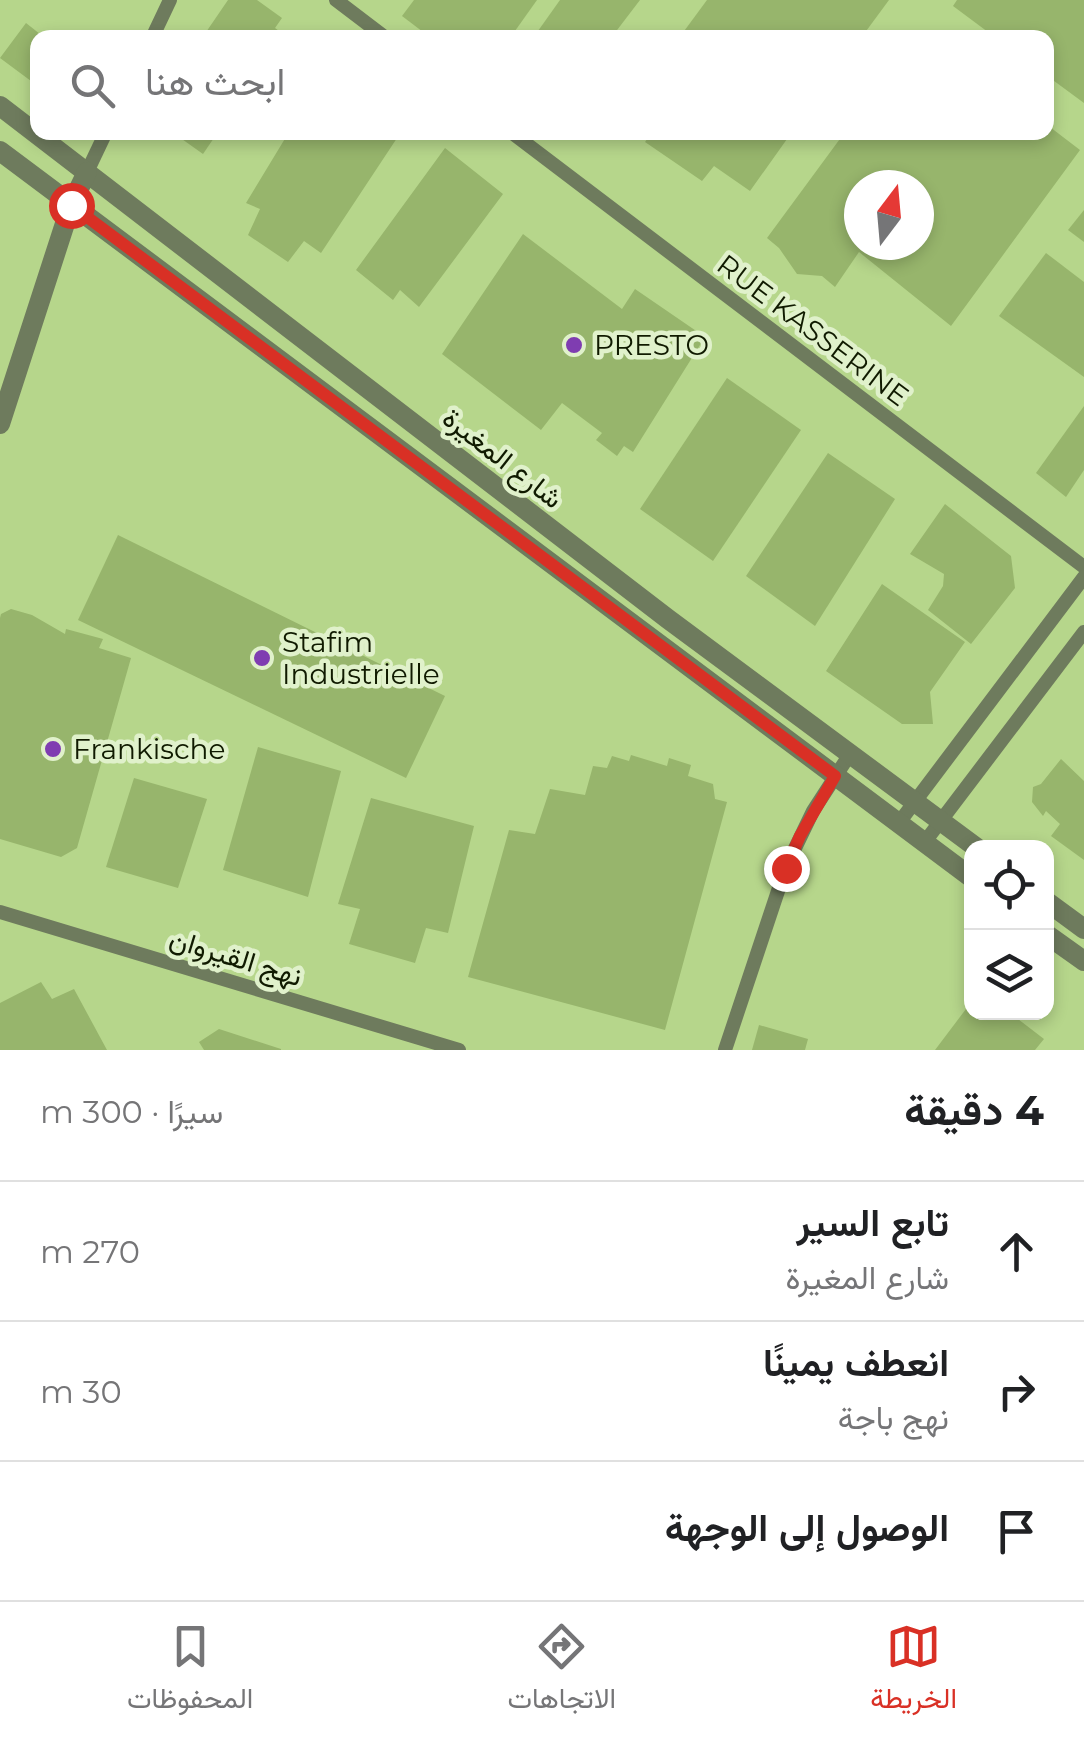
<!DOCTYPE html>
<html lang="ar">
<meta charset="utf-8">
<style>
:root{--surface:#fff;--page:#f6f6f6;--text:#202124;--muted:#757577;--line:#e0e0e0;--accent:#d93025}
body{margin:0;font-family:Montserrat,Vazirmatn,sans-serif;background:var(--page);color:var(--text);direction:rtl}
.controls{position:absolute;right:30px;bottom:30px;display:grid;overflow:hidden;border-radius:20px;box-shadow:0 5px 15px #0003}
.controls button{width:90px;height:90px;display:grid;place-items:center;padding:0;border:0;border-bottom:2px solid var(--line);background:var(--surface);color:var(--text);font:50px sans-serif}
.compass{position:absolute;left:844px;top:170px;width:90px;height:90px;border-radius:50%;background:var(--surface);box-shadow:0 5px 15px #0003;rotate:16deg}
.stop{position:absolute;width:30px;height:30px;margin:-22px;border:8px solid #d93025;border-radius:50%;background:#fff}
.stop.end{background:#d93025;border-color:#fff;box-shadow:0 2px 10px #0008}
.list{margin:0;padding:0;list-style:none}
h2{display:flex;justify-content:space-between;align-items:center;height:130px;margin:0;padding:0 40px;font-size:42px}
h2 small{font-size:32px;font-weight:400;color:var(--muted)}
.list li{display:grid;grid-template-columns:65px 1fr auto;gap:30px;align-items:center;box-sizing:border-box;height:140px;padding:0 40px;border-top:2px solid var(--line)}
.list b{display:block;font-size:38px;white-space:nowrap}
.list p{margin:0;font-size:32px;white-space:nowrap;color:var(--muted)}
.list em{font-size:32px;font-style:normal;color:var(--muted)}
.icon{flex:none;width:55px;height:55px;fill:none;stroke:currentColor;stroke-width:2;stroke-linecap:round;stroke-linejoin:round}
.map{position:relative;flex:none;width:1084px;height:1050px;overflow:hidden;direction:ltr}
.search{position:absolute;background:var(--surface);box-shadow:0 5px 15px #0003;left:30px;right:30px;top:30px;height:110px;display:flex;align-items:center;gap:25px;box-sizing:border-box;padding:0 35px;border-radius:20px;color:var(--muted);font-size:38px}
.sheet{height:550px;background:var(--surface)}
nav{display:flex;justify-content:space-around;align-items:center;box-sizing:border-box;height:140px;border-top:2px solid var(--line);background:var(--surface);font-size:28px;color:var(--muted)}
nav a{display:grid;justify-items:center;gap:5px}
nav .on{color:var(--accent)}
.map>svg:first-child{display:block}
.building{fill:#97b56c;fill-rule:evenodd}
.lines{fill:none;stroke-linecap:round;stroke-linejoin:round}
.service{stroke:#6e7b5d;stroke-width:14}
.minor{stroke:#6e7b5d;stroke-width:20}
.route{stroke:#d93025;stroke-width:12}
.poi-dot{fill:#7f3db1;stroke:#e0f1cb;stroke-width:4}
.labels{text-anchor:middle;dominant-baseline:central;stroke-width:9;stroke-linejoin:round;paint-order:stroke}
.street-label{font-size:28px;fill:#101a00;stroke:#e0f1cb}
.poi-label{font-size:28px;fill:#101a00;stroke:#e0f1cb;text-anchor:start}
</style>
<div class="map">
<svg width="1084" height="1050" viewBox="0 0 1084 1050">
<rect width="100%" height="100%" fill="#b6d68b"/>
<g class="building">
<polygon points="228,0 257,0 282,18 275,28 289,38 202,38"/>
<polygon points="414,0 537,0 510,38 431,38 402,16"/>
<polygon points="560,0 640,0 611,38 533,38"/>
<polygon points="707,0 889,0 861,38 679,38"/>
<polygon points="957,0 1084,0 1084,103 1046,75 1046,38 996,38 953,6"/>
<polygon points="26,23 45,38 38,38 38,81 35,84 0,58"/>
<path d="M 1046,124 L 1080,150 L 951,326 L 859,252 L 835,287 L 822,276 L 797,274 L 779,248 L 767,238 L 845,132 L 1046,132 ZM 859,185 L 919,185 L 919,245 L 859,245 Z"/>
<polygon points="172,132 218,132 203,154"/>
<polygon points="289,132 401,132 321,253 304,241 288,262 248,235 260,209 246,203"/>
<polygon points="652,132 792,132 750,191 714,166 702,181 645,142"/>
<polygon points="445,148 503,194 419,307 400,290 393,300 356,270"/>
<polygon points="1084,210 1084,242 1068,230"/>
<polygon points="523,234 622,309 635,289 705,337 633,452 624,446 617,456 596,440 602,433 562,403 541,430 442,354"/>
<polygon points="1046,253 1084,282 1084,377 999,316"/>
<polygon points="727,378 801,430 713,561 640,509"/>
<polygon points="1084,406 1084,470 1066,497 1036,473"/>
<polygon points="828,453 895,499 815,626 746,576"/>
<polygon points="945,504 1011,556 1015,588 971,644 928,610 943,586 944,574 910,554"/>
<polygon points="118,535 445,696 406,778 78,620"/>
<polygon points="882,584 965,642 930,692 933,724 902,724 826,671"/>
<polygon points="11,609 32,615 65,634 66,629 103,639 99,648 131,658 77,848 61,857 0,839 0,618 1,614"/>
<polygon points="258,747 341,771 308,897 223,870"/>
<polygon points="631,755 667,766 669,758 691,765 688,776 713,784 715,799 727,802 665,1030 468,977 509,830 535,834 550,789 585,795 593,766 607,768 612,756 629,761"/>
<polygon points="1061,759 1084,781 1084,860 1051,836 1060,824 1046,811 1043,816 1032,802 1033,787 1041,784"/>
<polygon points="134,778 207,799 178,888 106,867"/>
<polygon points="371,798 474,826 448,933 426,928 415,963 349,944 360,909 338,904"/>
<polygon points="41,982 52,999 74,989 107,1050 0,1050 0,1003"/>
<polygon points="972,1001 972,1012 1009,1012 1044,1039 1035,1050 935,1050"/>
<polygon points="759,1025 808,1039 805,1050 752,1050"/>
<polygon points="219,1029 281,1049 281,1050 204,1050 199,1042"/>
</g>
<g class="lines">
<g class="service">
<polyline points="336,0 386,38"/>
<polyline points="152,38 170,0"/>
<polyline points="511,132 1084,567"/>
<polyline points="87,172 106,132"/>
<polyline points="898,824 1084,577"/>
<polyline points="924,843 1084,632"/>
<polyline points="0,912 459,1050"/>
<polyline points="725,1050 786,867 813,811 850,754"/>
</g>
<g class="minor">
<polyline points="0,106 668,619 977,848"/>
<polyline points="0,151 972,878"/>
<polyline points="0,424 71,205 87,172"/>
<polyline points="1046,901 1084,929"/>
<polyline points="1046,934 1084,961"/>
</g>
</g>
<g class="lines">
<polyline class="route" points="71,205 835,776 800,836 786,868"/>
</g>
<g class="poi-dot">
<circle cx="574" cy="345" r="10"/>
<circle cx="262" cy="658" r="10"/>
<circle cx="53" cy="749" r="10"/>
</g>
<g class="labels">
<g class="street-label">
<text transform="translate(813 330) rotate(37)">RUE KASSERINE</text>
<text transform="translate(503 458) rotate(38)">شارع المغيرة</text>
<text transform="translate(236 957) rotate(17)">نهج القيروان</text>
</g>
<g class="poi-label">
<text x="594" y="345">PRESTO</text>
<text x="282" y="642">Stafim<tspan x="282" dy="32">Industrielle</tspan></text>
<text x="73" y="749">Frankische</text>
</g>
</g>
</svg>
<div class="controls">
<button><svg class="icon" aria-label="locate" viewBox="0 0 24 24"><circle cx="12" cy="12" r="6"/><path d="M12 2v4M12 18v4M2 12h4M18 12h4"/></svg></button>
<button><svg class="icon" aria-label="layers" viewBox="0 0 24 24"><path d="M12 4l9 5-9 5-9-5zM3 14l9 5 9-5"/></svg></button>
</div>
<svg class="compass" viewBox="-18 -18 36 36"><path d="M0-13l5 13h-10z" fill="#e53935"/><path d="M0 13l5-13h-10z" fill="#757577"/></svg>
<div class="stop" style="left:71px;top:205px"></div>
<div class="stop end" style="left:786px;top:868px"></div>
<div class="search"><svg class="icon" aria-label="search" viewBox="0 0 24 24"><circle cx="10" cy="10" r="6"/><path d="M15 15l6 6"/></svg>ابحث هنا</div>
</div>
<section class="sheet">
<h2>4 دقيقة<small>سيرًا · 300 m</small></h2>
<ul class="list">
<li><svg class="icon" aria-label="ahead" viewBox="0 0 24 24"><path d="M12 20V5M6 11l6-6 6 6"/></svg><div><b>تابع السير</b><p>شارع المغيرة</p></div><em>270 m</em></li>
<li><svg class="icon" aria-label="right" viewBox="0 0 24 24"><path d="M7 20v-9h11M14 6l5 5-5 5"/></svg><div><b>انعطف يمينًا</b><p>نهج باجة</p></div><em>30 m</em></li>
<li><svg class="icon" aria-label="arrive" viewBox="0 0 24 24"><path d="M6 21V4h12l-3 4 3 4H6"/></svg><div><b>الوصول إلى الوجهة</b></div></li>
</ul>
</section>
<nav>
<a class="on"><svg class="icon" aria-label="map" viewBox="0 0 24 24"><path d="M3 6l6-2 6 2 6-2v14l-6 2-6-2-6 2zM9 4v14M15 6v14"/></svg>الخريطة</a>
<a><svg class="icon" aria-label="directions" viewBox="0 0 24 24"><path d="M12 3l9 9-9 9-9-9zM9 14v-3h6M13 9l2 2-2 2"/></svg>الاتجاهات</a>
<a><svg class="icon" aria-label="saved" viewBox="0 0 24 24"><path d="M7 4h10v16l-5-4-5 4z"/></svg>المحفوظات</a>
</nav>
